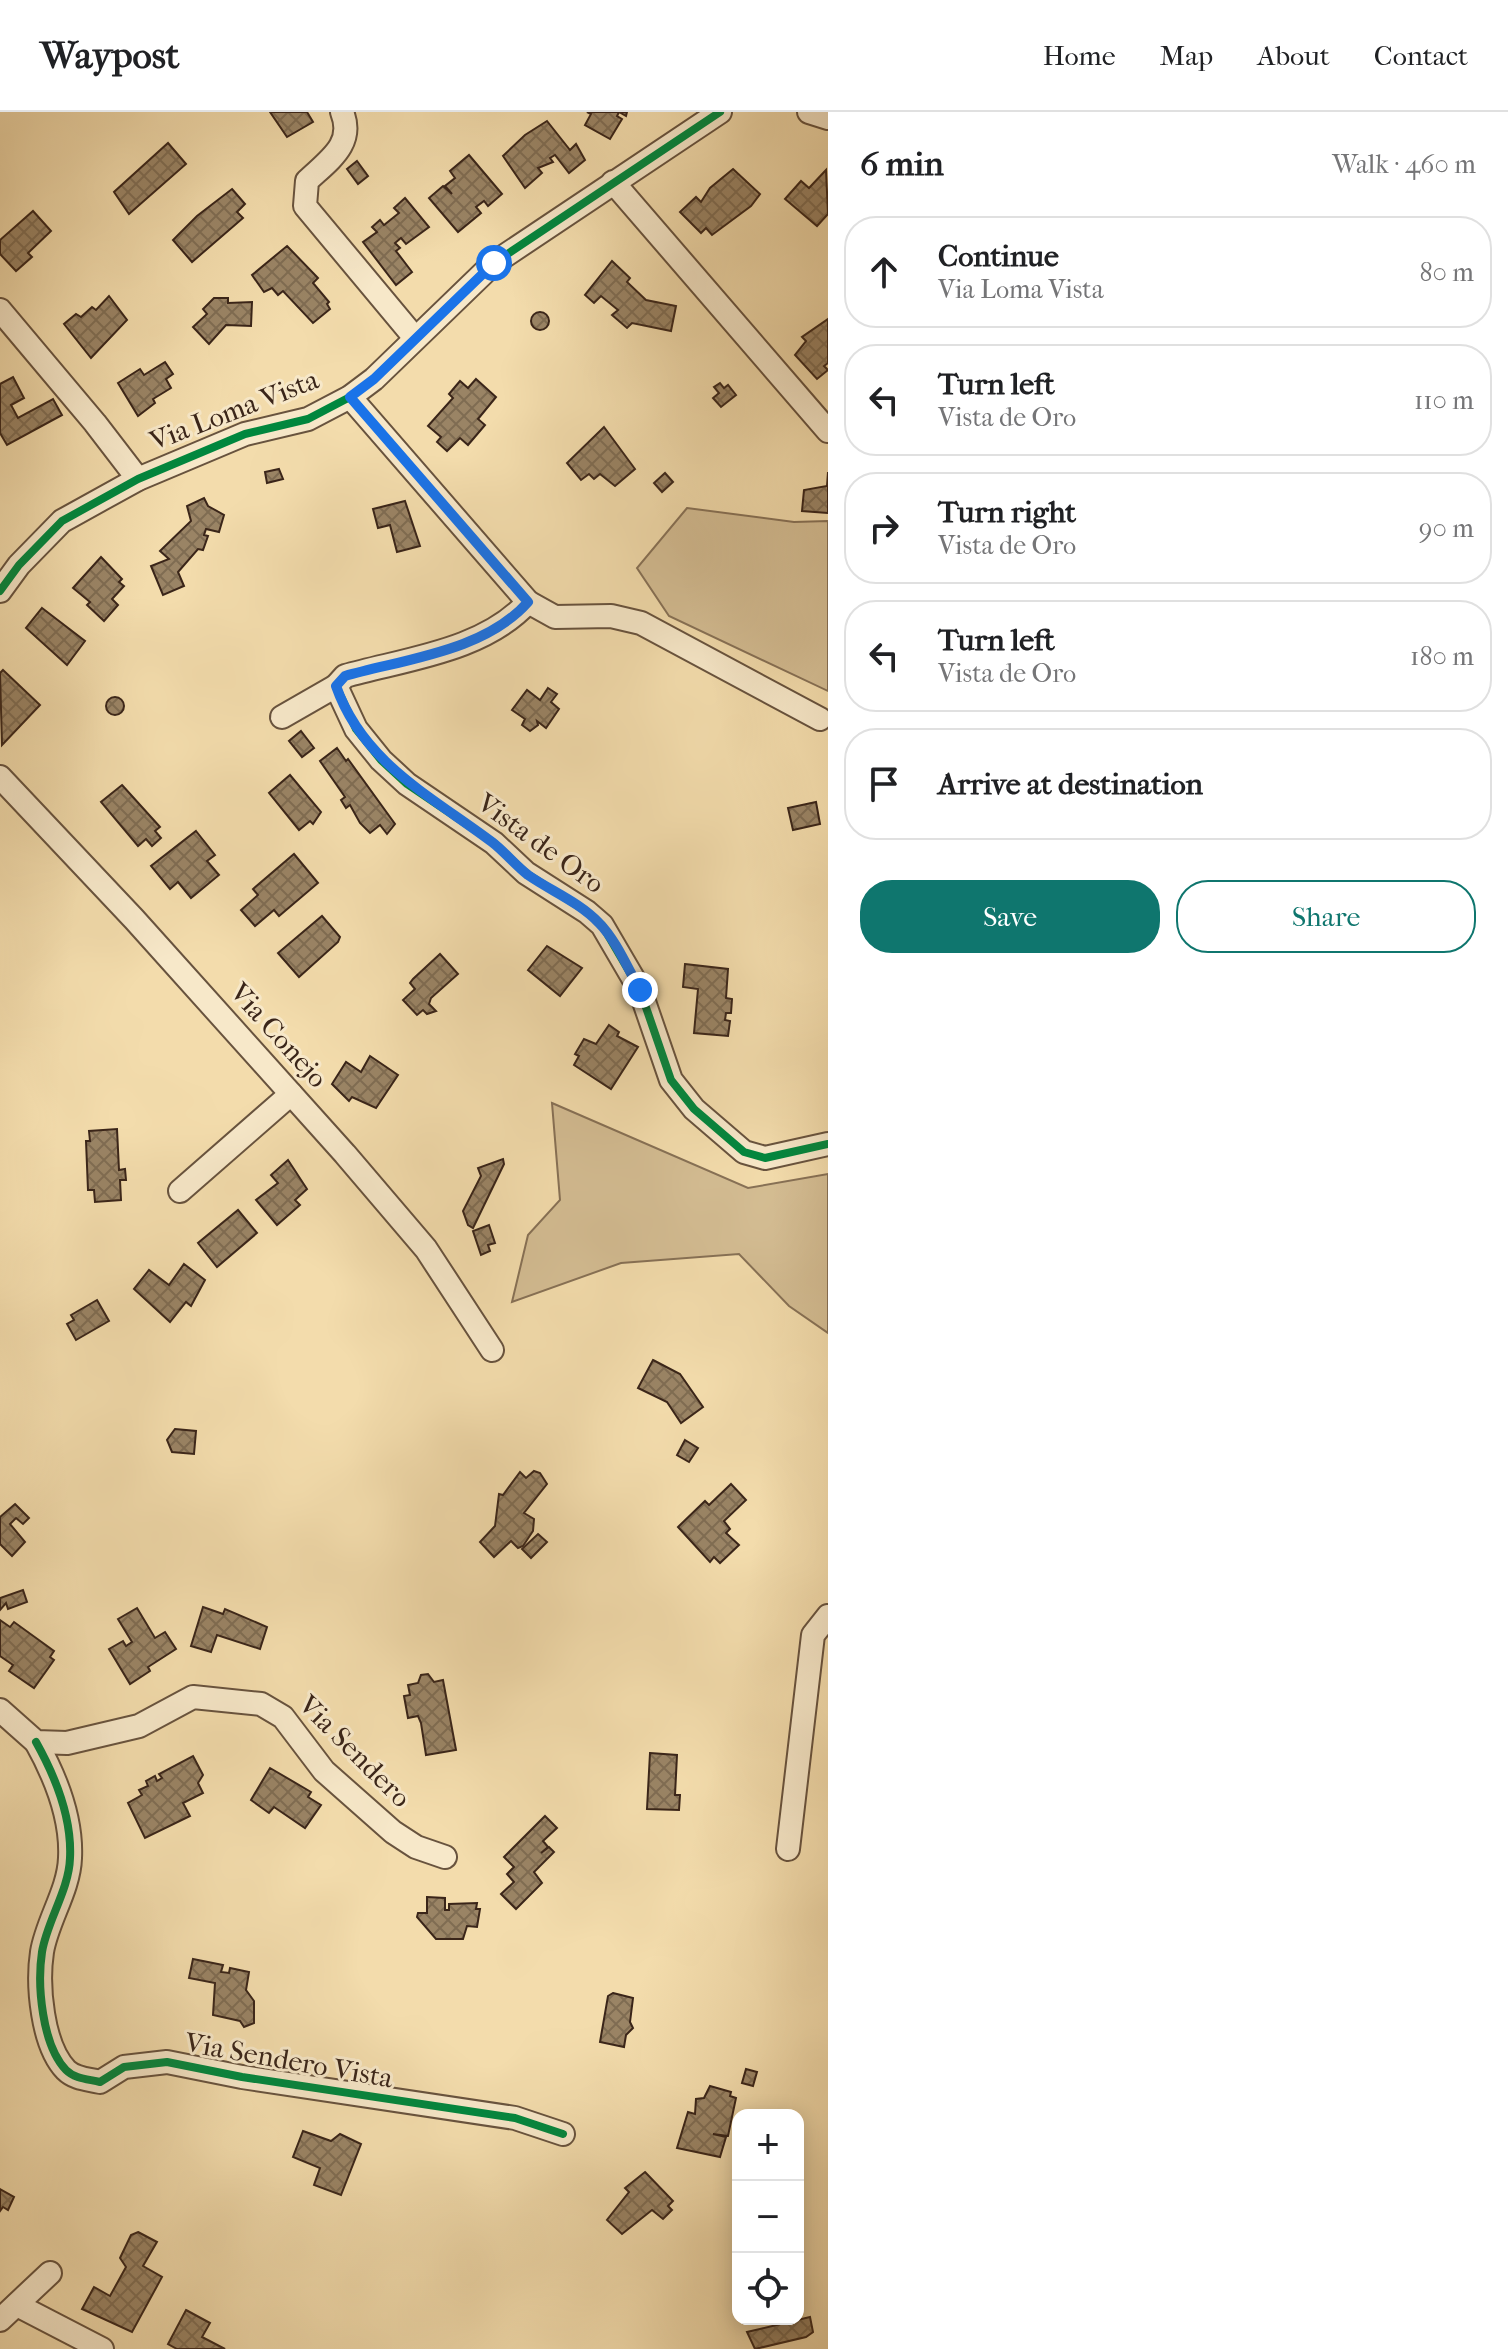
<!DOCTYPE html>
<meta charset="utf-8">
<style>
:root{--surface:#fff;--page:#f2f2f2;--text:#202124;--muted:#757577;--line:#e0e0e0;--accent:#0f766e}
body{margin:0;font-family:"IM FELL French Canon",serif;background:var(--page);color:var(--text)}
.controls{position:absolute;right:24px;bottom:24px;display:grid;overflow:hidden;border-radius:16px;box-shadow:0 4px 20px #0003}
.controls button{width:72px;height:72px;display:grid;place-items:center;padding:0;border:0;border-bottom:2px solid var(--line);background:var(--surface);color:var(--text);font:40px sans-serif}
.stop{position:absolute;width:24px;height:24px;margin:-18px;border:6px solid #1a73e8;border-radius:50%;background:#fff}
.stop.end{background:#1a73e8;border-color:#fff;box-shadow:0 2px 8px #0008}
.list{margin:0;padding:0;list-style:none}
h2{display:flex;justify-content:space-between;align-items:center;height:104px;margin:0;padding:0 32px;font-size:34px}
h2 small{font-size:26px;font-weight:400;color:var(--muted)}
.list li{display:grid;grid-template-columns:52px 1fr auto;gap:24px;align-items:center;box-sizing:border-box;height:112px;margin:0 16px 16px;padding:0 16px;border:2px solid var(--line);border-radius:32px}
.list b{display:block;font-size:30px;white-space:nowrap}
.list p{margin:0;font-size:26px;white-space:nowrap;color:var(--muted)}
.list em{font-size:26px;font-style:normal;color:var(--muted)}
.actions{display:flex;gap:16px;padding:24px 32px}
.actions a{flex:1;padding:18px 0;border:2px solid var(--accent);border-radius:32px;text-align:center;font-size:28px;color:var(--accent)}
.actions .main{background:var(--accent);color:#fff}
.icon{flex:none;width:44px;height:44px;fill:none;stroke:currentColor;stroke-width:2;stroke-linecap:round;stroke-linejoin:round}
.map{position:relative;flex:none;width:828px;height:2237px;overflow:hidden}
header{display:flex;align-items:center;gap:48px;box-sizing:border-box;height:112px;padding:0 40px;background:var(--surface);border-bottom:2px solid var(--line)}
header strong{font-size:38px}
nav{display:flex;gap:44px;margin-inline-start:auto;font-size:28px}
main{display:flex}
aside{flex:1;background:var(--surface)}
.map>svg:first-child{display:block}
.green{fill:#d4bd93;stroke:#877156;stroke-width:2}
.building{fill:url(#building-cross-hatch);stroke:#3a2519;stroke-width:2}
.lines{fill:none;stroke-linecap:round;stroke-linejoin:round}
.minor-casing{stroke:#68533e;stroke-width:26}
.minor{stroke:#f7e8c9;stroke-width:22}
.cycleway-casing{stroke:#f7e8c9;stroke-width:13}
.cycleway{stroke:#00873e;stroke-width:8}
.route{stroke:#1a73e8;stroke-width:10}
.labels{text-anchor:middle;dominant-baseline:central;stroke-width:6;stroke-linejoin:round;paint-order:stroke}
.street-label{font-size:28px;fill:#3a2519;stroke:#f7e8c9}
</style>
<header>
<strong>Waypost</strong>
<nav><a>Home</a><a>Map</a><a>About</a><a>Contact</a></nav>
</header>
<main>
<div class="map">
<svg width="828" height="2237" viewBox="0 0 828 2237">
<defs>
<pattern id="building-cross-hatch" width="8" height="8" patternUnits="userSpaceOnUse" patternTransform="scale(2)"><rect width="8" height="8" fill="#9a8465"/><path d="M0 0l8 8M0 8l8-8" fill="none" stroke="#7f6c52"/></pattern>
</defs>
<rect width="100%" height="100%" fill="#f3dcac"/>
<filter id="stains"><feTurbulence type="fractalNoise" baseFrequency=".0025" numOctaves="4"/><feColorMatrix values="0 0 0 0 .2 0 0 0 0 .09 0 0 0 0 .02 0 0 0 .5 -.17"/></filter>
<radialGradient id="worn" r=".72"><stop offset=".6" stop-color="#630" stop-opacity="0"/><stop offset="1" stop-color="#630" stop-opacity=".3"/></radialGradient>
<g class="green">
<polygon points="687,396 794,410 828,409 828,579 669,504 637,456"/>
<polygon points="552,991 748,1076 828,1062 828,1221 789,1194 739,1142 621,1151 512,1190 528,1123 560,1088"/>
</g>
<g class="building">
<polygon points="270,0 307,0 313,10 287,25"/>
<polygon points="587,0 627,0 626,4 619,0 617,4 622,7 610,27 585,13 591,2"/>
<polygon points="547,9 570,38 576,32 585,48 569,61 555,43 550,46 553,50 538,56 542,61 525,76 503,44 525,23"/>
<polygon points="168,31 186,52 129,102 114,80"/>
<polygon points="469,43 502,82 488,94 484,89 476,95 481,101 458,120 429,86 443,74 452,82 445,74 455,66 450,59"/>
<polygon points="357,49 368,64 358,72 347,57"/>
<polygon points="733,57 760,82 751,94 712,123 706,116 701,121 680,100 696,85 701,90 710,76"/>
<polygon points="826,58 828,102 817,114 785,87 801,69 809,76"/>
<polygon points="232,77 245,92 237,100 243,106 192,150 173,128 197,104"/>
<polygon points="405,86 429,115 406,132 401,126 395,131 400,136 396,139 412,160 396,173 363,130 377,120 372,115 380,108 384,113 399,101 394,96"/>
<polygon points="33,99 51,119 28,141 32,145 16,159 0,142 0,128"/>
<polygon points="287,134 318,166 313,171 329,190 327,192 330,197 313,211 283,179 278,183 272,176 264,180 252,163"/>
<polygon points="612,149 630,166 627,170 646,188 676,194 671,219 632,211 627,216 612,203 618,198 601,184 594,191 585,183"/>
<polygon points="109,184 127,208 91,246 64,212 76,202 81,205 92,195 96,198"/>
<polygon points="214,186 228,186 228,191 252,190 251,214 226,213 209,232 193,215 207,202 203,197"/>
<circle cx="540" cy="209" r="9"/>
<polygon points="828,207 828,251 824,254 828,258 817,267 795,243 806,229 802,225"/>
<polygon points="165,250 173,262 166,267 171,276 153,287 155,291 138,304 118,271 140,257 144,263"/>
<polygon points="13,265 24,286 11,293 18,306 53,287 62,303 7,333 0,321 0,272"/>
<polygon points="476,267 496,285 478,307 485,313 468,333 460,326 447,339 437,330 441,325 428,314 453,286 449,282 460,269 468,276"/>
<polygon points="720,271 724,276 728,273 736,283 721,295 713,286 719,281 714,275"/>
<polygon points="604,315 635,357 615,374 600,362 594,367 589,362 581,368 567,351"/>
<polygon points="279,357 283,367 267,371 265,360"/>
<polygon points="828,360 828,401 802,399 804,378 827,374"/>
<polygon points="665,361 673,370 662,380 654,371"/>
<polygon points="204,386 208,394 224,403 219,420 206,417 204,423 208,424 203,438 198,437 178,460 184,474 163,483 151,454 169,447 160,439 191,409 187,394"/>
<polygon points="405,389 420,434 397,440 390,413 378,416 373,397"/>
<polygon points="101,445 122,467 119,470 124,474 112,487 118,493 104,509 87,493 90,490 73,476"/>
<polygon points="42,496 85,529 67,553 26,516"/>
<polygon points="3,558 40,593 2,633 0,561"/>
<polygon points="548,576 557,582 551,590 559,597 546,616 537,609 538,613 530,619 522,613 525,607 512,598 527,578 540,588"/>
<circle cx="115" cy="594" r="9"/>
<polygon points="301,619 314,636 302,645 289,629"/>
<polygon points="337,636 346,649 348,647 395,712 387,722 380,713 370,721 360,711 350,693 346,696 341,688 345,685 320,649"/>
<polygon points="290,663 321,700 313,712 310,709 299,718 269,681"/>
<polygon points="122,673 160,715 155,719 161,726 152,734 146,727 138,734 101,690"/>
<polygon points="816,690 820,712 793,718 788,696"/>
<polygon points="196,719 215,743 207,749 219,763 191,786 178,770 170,777 151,754"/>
<polygon points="294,742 318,771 279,804 274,798 255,814 241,798 258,783 253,777"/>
<polygon points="322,804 340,825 338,830 299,865 278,841"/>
<polygon points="547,834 582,856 560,884 528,858"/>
<polygon points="440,842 458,862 431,886 429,892 436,899 427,902 423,898 417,903 403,888 415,877 410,871 413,867"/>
<polygon points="685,852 728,857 726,886 732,887 731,901 726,901 725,908 730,909 728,924 694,921 698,877 683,875"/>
<polygon points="609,913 619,920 617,924 638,935 611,977 574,953 579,944 575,942 584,927 596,932"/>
<polygon points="370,944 398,963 376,996 352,985 349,989 332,972 346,950 361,960"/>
<polygon points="117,1017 119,1058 125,1057 126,1068 120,1068 121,1088 95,1090 94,1078 88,1078 86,1029 90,1029 89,1019"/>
<polygon points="503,1047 504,1052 473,1116 468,1113 463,1099 481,1064 478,1056"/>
<polygon points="288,1048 307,1077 295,1088 300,1093 277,1113 256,1088 278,1071 271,1063"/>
<polygon points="238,1098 257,1121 217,1155 198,1131"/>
<polygon points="489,1113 495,1131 488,1133 490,1139 481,1143 473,1119"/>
<polygon points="184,1152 205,1168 191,1194 186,1190 170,1210 134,1177 149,1158 169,1173"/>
<polygon points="97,1188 109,1209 76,1228 67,1212 74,1208 71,1203"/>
<polygon points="653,1248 680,1262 703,1295 681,1311 667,1290 638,1276"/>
<polygon points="175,1317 196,1319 194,1342 172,1340 167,1328"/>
<polygon points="685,1328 698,1336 689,1350 677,1343"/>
<polygon points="534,1359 540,1361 547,1372 524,1401 534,1407 533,1419 523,1434 518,1436 511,1429 494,1445 480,1430 495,1414 499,1382 503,1383 520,1360 526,1366"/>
<polygon points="731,1372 746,1388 724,1409 730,1417 726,1421 739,1433 720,1451 714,1445 710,1450 678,1415 705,1389 709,1393"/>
<polygon points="15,1392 29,1406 23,1412 16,1406 10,1412 25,1430 12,1444 0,1432 0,1405"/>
<polygon points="538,1422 547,1430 531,1446 522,1437"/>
<polygon points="23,1478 27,1490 8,1497 6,1491 0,1498 0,1486"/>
<polygon points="203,1495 223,1502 225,1497 267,1515 260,1537 217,1523 211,1540 191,1534"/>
<polygon points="137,1496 155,1526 165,1520 176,1537 148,1555 150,1559 130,1572 109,1537 123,1529 126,1534 132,1530 118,1507"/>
<polygon points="0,1508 10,1515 14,1510 54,1539 50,1545 54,1548 34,1576 9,1559 13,1553 0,1544"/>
<polygon points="428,1562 434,1570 443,1568 456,1638 426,1643 421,1611 418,1604 408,1606 404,1584 410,1583 408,1573 418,1571 421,1563"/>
<polygon points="650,1641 677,1643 675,1683 680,1683 679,1698 647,1697"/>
<polygon points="193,1644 203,1663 198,1671 203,1681 183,1691 190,1704 145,1726 128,1691 142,1683 139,1678 148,1674 146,1669 155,1664 157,1669 162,1666 159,1662"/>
<polygon points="270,1656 311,1680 308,1685 321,1693 305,1716 274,1695 269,1701 251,1688"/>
<polygon points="545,1704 557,1716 543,1729 548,1735 541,1741 549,1735 554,1740 534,1760 542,1771 516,1797 501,1782 514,1770 507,1762 514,1755 504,1745"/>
<polygon points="427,1785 445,1786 445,1798 449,1798 449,1792 477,1791 476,1797 480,1797 477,1815 467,1814 463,1827 436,1827 417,1805 418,1801 427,1801"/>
<polygon points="193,1847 223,1853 221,1860 229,1861 230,1856 249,1860 246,1878 254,1889 254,1911 244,1915 240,1909 213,1903 215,1871 189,1866"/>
<polygon points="613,1881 633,1886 630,1910 633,1916 626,1923 624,1935 600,1930 608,1884"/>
<polygon points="746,1957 757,1960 753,1974 742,1971"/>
<polygon points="710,1974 731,1980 730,1984 736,1986 728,2024 713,2022 726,2025 720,2045 677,2036 688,2000 695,2002 696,1987 704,1986"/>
<polygon points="303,2019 331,2029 340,2022 361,2032 341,2083 314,2073 320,2056 293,2045"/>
<polygon points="645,2060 673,2089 668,2094 672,2098 663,2107 652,2098 622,2122 607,2108 629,2080 625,2076"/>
<polygon points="0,2077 14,2085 8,2098 3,2095 0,2099"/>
<polygon points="138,2120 157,2130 143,2154 162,2165 132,2220 82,2197 94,2175 110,2184 126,2155 120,2146 131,2123"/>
<polygon points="186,2198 210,2211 202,2225 225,2237 177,2237 168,2232"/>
<polygon points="810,2205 813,2220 806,2225 755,2237 747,2220"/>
</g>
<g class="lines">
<defs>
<g id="minor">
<path d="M 342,0 C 355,32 329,48 307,69 L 305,94 L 415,226"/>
<polyline points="809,0 828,6"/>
<polyline points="613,70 828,319"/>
<polyline points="0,198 95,311 138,367"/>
<path d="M 350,285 L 528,490 C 484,539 405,547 345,564 L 336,574 L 356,617 L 381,648 L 407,672 L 494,731 L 526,761 L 587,800 L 602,813 L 640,878 L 671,968 L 694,997 L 744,1040 L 765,1046 L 828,1032"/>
<polyline points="0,479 19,453 62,409 138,367 245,322 308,307 350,285 374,267 494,151 720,0"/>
<polyline points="528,490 555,505 611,504 641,511 820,607"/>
<polyline points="282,605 336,574"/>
<polyline points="0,665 134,807 345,1042 426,1137 492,1238"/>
<polyline points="180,1079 291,982"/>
<polyline points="0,1598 36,1630 67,1631 139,1614 193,1585 261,1592 283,1605 324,1659 393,1720 416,1735 445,1745"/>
<path d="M 36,1630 C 55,1664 72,1707 70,1746 C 69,1778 47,1809 42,1840 C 37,1873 42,1933 66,1958 C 75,1967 88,1967 100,1970 L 124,1955 L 167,1950 L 242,1965 L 515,2006 L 563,2022"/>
<polyline points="788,1737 813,1523 828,1504"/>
<polyline points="17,2193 102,2237"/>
<polyline points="0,2208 50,2161"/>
</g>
</defs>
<use href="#minor" class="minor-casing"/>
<use href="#minor" class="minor"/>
<defs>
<g id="cycleway">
<path d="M 350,285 L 528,490 C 484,539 405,547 345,564 L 336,574 L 356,617 L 381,648 L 407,672 L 494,731 L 526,761 L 587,800 L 602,813 L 640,878 L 671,968 L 694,997 L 744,1040 L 765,1046 L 828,1032"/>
<polyline points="0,479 19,453 62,409 138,367 245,322 308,307 350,285 374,267 494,151 720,0"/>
<path d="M 36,1630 C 55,1664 72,1707 70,1746 C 69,1778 47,1809 42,1840 C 37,1873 42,1933 66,1958 C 75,1967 88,1967 100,1970 L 124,1955 L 167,1950 L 242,1965 L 515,2006 L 563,2022"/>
</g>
</defs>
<use href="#cycleway" class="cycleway-casing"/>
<use href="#cycleway" class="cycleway"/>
</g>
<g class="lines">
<path class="route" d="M 494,151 L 374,267 L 350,285 L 528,490 C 485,539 405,547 345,564 L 336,574 C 363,651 431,684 492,730 C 505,740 515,753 528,763 C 551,779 579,790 599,811 C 616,828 628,857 640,878"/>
</g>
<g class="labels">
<g class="street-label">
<text transform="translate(234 298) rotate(-21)">Via Loma Vista</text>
<text transform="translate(541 731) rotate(36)">Vista de Oro</text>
<text transform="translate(279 923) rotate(48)">Via Conejo</text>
<text transform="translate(355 1639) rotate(45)">Via Sendero</text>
<text transform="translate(289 1948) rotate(10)">Via Sendero Vista</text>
</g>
</g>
<rect width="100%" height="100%" filter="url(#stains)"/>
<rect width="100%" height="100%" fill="url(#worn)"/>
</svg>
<div class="controls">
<button>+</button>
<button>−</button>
<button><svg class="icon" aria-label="locate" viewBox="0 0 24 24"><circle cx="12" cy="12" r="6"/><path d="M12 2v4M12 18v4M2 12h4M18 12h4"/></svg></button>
</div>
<div class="stop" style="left:494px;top:151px"></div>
<div class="stop end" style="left:640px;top:878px"></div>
</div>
<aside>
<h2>6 min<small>Walk · 460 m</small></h2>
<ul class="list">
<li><svg class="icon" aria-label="ahead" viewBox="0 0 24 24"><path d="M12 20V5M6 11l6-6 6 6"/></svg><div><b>Continue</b><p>Via Loma Vista</p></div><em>80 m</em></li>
<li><svg class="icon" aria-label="left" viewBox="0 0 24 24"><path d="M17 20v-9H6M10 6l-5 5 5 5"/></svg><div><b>Turn left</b><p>Vista de Oro</p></div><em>110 m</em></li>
<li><svg class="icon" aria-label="right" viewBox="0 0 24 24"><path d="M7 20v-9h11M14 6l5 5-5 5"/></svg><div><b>Turn right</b><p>Vista de Oro</p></div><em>90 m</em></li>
<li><svg class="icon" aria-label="left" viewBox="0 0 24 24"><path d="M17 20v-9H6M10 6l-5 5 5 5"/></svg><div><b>Turn left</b><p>Vista de Oro</p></div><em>180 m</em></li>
<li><svg class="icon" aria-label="arrive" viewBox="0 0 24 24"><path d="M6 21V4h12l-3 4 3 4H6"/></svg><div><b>Arrive at destination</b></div></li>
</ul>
<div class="actions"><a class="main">Save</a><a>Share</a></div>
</aside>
</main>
